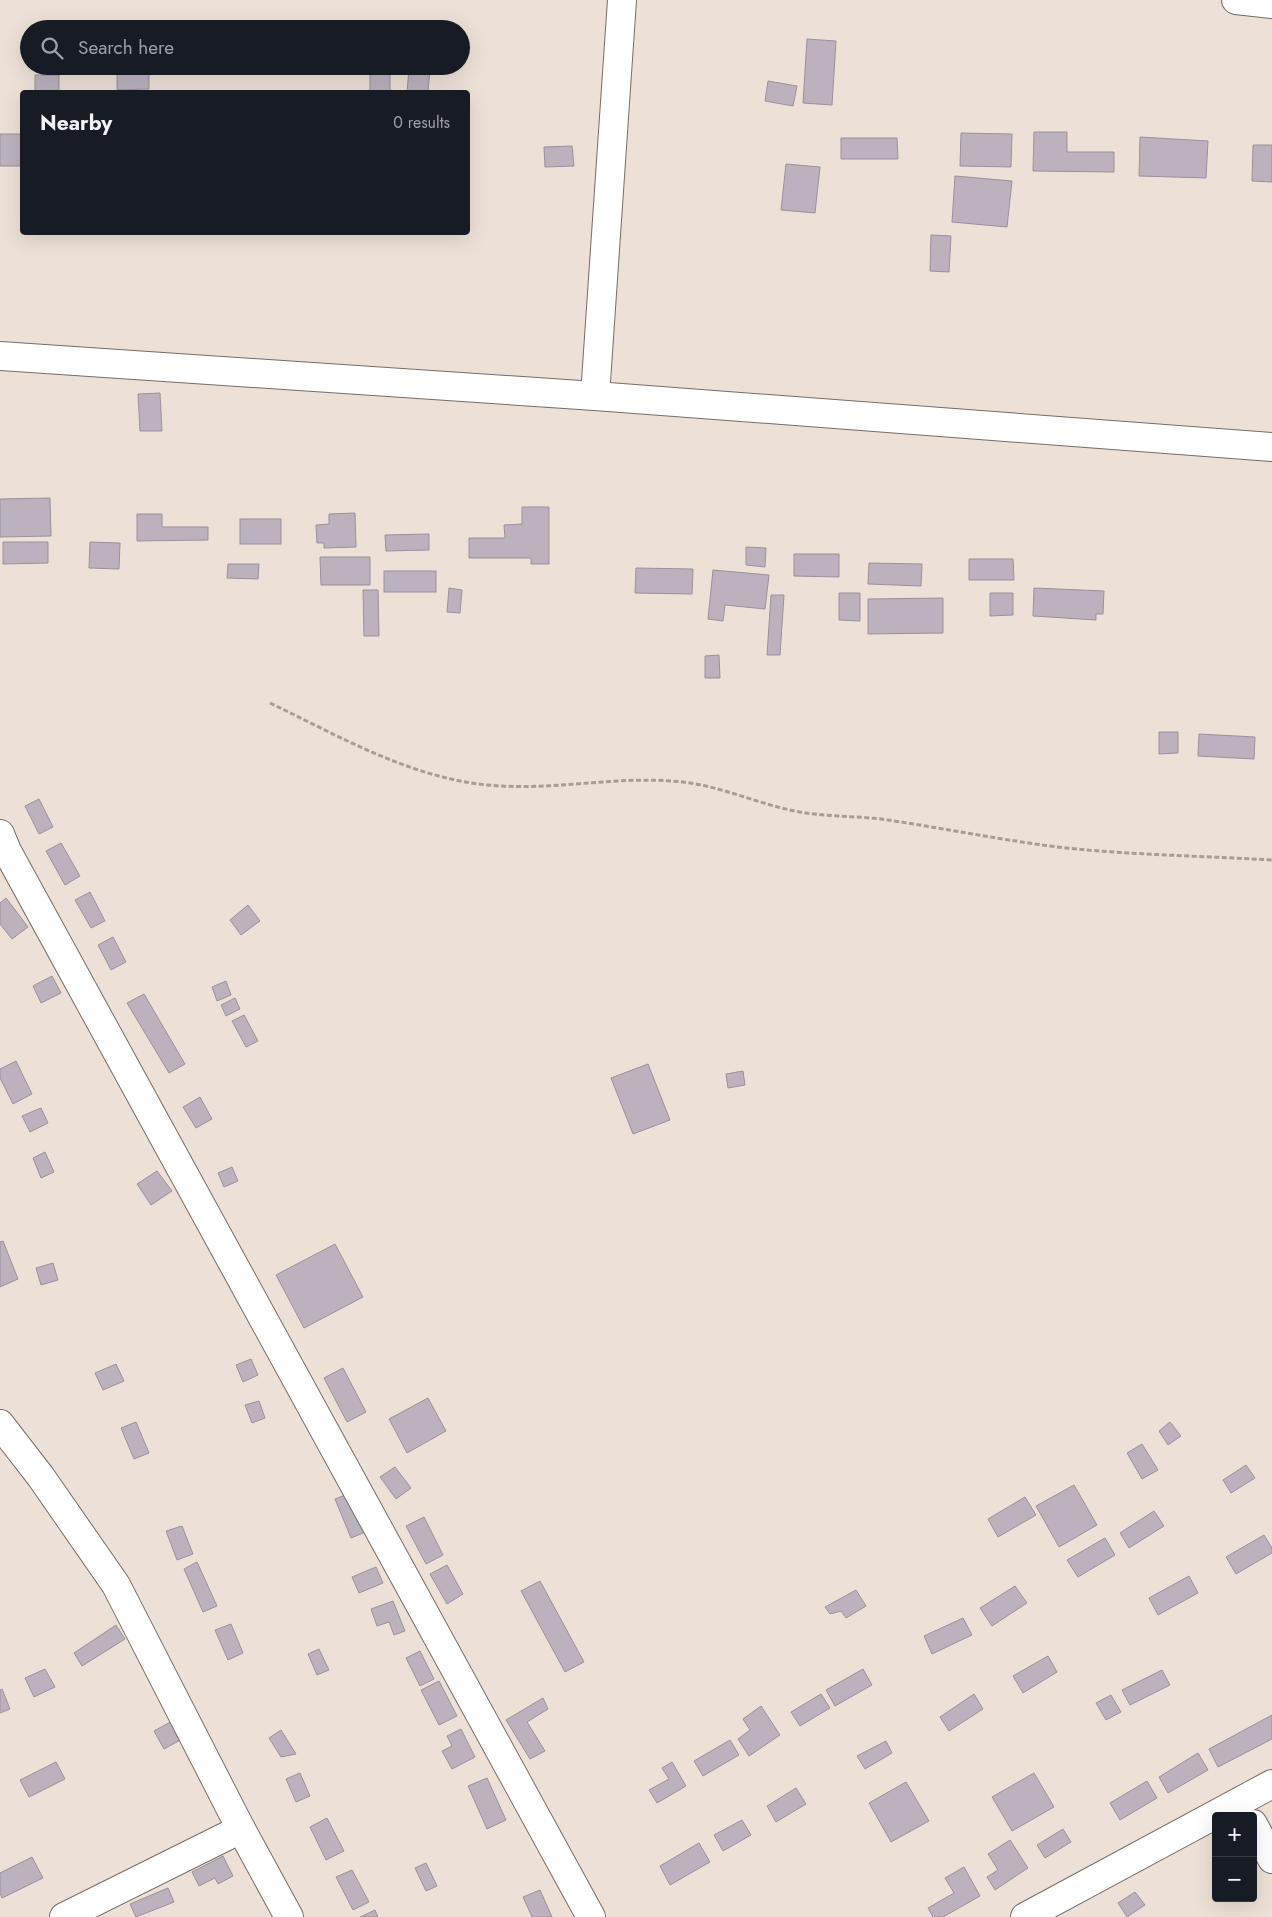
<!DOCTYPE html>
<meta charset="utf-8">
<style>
:root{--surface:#171b24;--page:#20242c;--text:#f1f3f6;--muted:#9ea1a6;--line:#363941}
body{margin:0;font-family:Jost,sans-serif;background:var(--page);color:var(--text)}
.controls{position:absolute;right:15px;bottom:15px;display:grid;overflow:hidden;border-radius:5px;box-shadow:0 5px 20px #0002}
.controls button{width:45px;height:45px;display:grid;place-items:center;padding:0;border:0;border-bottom:1px solid var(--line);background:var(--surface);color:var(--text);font:25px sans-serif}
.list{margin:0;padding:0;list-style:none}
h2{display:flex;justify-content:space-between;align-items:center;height:65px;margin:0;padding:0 20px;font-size:21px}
h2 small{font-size:16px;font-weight:400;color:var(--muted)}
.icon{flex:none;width:28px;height:28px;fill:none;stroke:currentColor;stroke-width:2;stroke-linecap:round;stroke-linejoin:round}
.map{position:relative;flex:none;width:1272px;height:1917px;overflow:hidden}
.search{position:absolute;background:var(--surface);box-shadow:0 5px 20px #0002;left:20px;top:20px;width:450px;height:55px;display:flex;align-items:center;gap:12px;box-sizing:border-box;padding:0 18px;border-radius:28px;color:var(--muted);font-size:19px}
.panel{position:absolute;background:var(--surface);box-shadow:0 5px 20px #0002;left:20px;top:90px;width:450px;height:145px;border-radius:5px}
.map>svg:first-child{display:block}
.building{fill:#bbb2bd;stroke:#9a919c}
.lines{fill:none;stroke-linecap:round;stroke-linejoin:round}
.street-casing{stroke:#776c63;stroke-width:30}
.path{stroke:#a69d95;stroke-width:3;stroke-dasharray:5 2.5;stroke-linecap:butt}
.street{stroke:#fff;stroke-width:28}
</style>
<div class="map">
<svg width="1272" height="1917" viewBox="0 0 1272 1917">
<rect width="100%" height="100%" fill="#ede1d7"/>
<g class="building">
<polygon points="807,39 836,41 832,105 803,103"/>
<rect x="370" y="66" width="20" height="26"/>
<polygon points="409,68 430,69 428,92 407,92"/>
<polygon points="117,71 149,71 149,89 117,90"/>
<rect x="35" y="75" width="24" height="17"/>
<polygon points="768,81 797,86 793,106 765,101"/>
<polygon points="1034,132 1067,132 1067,152 1114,152 1114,172 1033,171"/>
<polygon points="961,133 1012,134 1011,167 960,166"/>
<rect x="0" y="134" width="22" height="32"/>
<polygon points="1140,137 1208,141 1206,178 1139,176"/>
<polygon points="841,138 897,138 898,159 841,159"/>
<polygon points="1253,145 1272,145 1272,182 1252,181"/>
<polygon points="572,146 574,166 545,167 544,147"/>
<polygon points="786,164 820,167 815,213 781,210"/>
<polygon points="955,176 1012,181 1007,227 952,222"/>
<polygon points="931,235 951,236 949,272 930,271"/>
<polygon points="160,393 162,431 140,431 138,394"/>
<polygon points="50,498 51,536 0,537 0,499"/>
<polygon points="522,507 549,507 549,564 531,564 531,558 469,558 469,538 505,538 504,525 522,524"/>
<polygon points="355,513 356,547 324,548 324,543 317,543 316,525 329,524 329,514"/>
<polygon points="137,514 162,514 162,527 208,527 208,540 137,541"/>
<rect x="240" y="519" width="41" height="25"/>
<polygon points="429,534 429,550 386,551 385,535"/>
<polygon points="3,542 48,542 48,563 3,564"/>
<polygon points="90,542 120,543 119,569 89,568"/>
<polygon points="746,547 766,548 765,567 746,565"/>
<polygon points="794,554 839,554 839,577 794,576"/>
<polygon points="320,557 370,557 370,585 321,585"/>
<polygon points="969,559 1013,559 1014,580 969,580"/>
<polygon points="869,563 922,564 921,586 868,584"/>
<polygon points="228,564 259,564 258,579 227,578"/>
<polygon points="636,568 693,569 692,594 635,593"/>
<polygon points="713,570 769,575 765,609 725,605 723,621 708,619"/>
<rect x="384" y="571" width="52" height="21"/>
<polygon points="449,588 462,590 460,613 447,612"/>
<polygon points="1034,588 1104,591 1103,614 1096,614 1096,620 1033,616"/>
<polygon points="363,590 378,590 379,636 364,636"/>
<polygon points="839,593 860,593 860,621 839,620"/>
<polygon points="990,593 1013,593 1013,615 990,616"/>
<polygon points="771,595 784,595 780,655 767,655"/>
<polygon points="943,598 943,633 868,634 868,599"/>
<polygon points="719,655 720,678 705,678 705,656"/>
<polygon points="1159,732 1178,732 1178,753 1159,754"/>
<polygon points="1199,734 1255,737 1254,759 1198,756"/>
<polygon points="39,799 53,827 39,834 25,806"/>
<polygon points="61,843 80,876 65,885 46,851"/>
<polygon points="90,892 105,921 91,928 75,900"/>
<polygon points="6,898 28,927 12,939 0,924 0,903"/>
<polygon points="248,905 260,921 241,935 230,920"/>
<polygon points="113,937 126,962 111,970 98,945"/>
<polygon points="52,976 61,993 41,1003 33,986"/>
<polygon points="226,981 231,995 217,1001 212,987"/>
<polygon points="144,994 185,1064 169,1073 127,1003"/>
<polygon points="235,998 240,1009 226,1016 221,1005"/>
<polygon points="244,1015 258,1041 246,1047 232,1021"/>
<polygon points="16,1061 32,1094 13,1104 0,1078 0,1069"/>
<polygon points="648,1064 670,1120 633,1134 611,1078"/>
<polygon points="743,1071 745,1085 728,1088 726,1074"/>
<polygon points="200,1097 212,1119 196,1128 183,1107"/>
<polygon points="41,1108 48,1123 30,1132 22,1116"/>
<polygon points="45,1152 54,1172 41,1178 33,1158"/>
<polygon points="232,1167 238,1181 224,1187 218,1173"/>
<polygon points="157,1171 172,1191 151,1205 137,1184"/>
<polygon points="3,1241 18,1279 0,1287 0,1242"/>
<polygon points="335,1244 363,1297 304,1328 276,1275"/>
<polygon points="53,1263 58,1280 41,1285 36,1268"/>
<polygon points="251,1359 258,1375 243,1382 236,1365"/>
<polygon points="116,1364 124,1381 103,1390 95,1373"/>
<polygon points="343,1368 366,1412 347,1422 324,1378"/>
<polygon points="428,1398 446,1431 407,1453 389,1419"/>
<polygon points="259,1401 265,1418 252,1423 245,1405"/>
<polygon points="136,1422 149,1453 134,1459 121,1428"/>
<polygon points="1170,1422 1181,1436 1168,1445 1159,1431"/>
<polygon points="1142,1444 1158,1470 1142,1479 1127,1453"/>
<polygon points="1246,1465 1255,1478 1231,1493 1223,1480"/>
<polygon points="395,1467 411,1488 396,1499 380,1477"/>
<polygon points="1074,1485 1097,1525 1059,1547 1036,1506"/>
<polygon points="353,1492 368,1531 351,1538 335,1499"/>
<polygon points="1025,1497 1036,1515 998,1537 988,1519"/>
<polygon points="1154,1511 1164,1526 1129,1548 1120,1533"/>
<polygon points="424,1517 443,1555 426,1564 406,1526"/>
<polygon points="182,1526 193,1554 177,1560 166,1531"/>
<polygon points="1264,1535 1272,1548 1272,1553 1236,1574 1226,1557"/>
<polygon points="1105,1538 1115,1555 1078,1577 1067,1560"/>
<polygon points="197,1562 217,1606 203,1612 184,1569"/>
<polygon points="447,1565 463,1594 447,1604 430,1574"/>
<polygon points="376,1567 383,1583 359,1593 352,1577"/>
<polygon points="1189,1576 1198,1593 1158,1615 1149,1598"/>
<polygon points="540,1581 584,1662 565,1672 521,1591"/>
<polygon points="1015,1586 1027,1603 992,1626 980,1608"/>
<polygon points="856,1590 866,1606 846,1618 841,1611 830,1614 825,1607"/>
<polygon points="393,1601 405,1631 394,1635 389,1622 377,1626 371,1609"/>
<polygon points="963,1618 972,1635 932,1654 924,1636"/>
<polygon points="231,1624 243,1653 228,1660 215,1630"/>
<polygon points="116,1625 125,1639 82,1666 74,1653"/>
<polygon points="319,1649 329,1670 317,1675 308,1654"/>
<polygon points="420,1651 434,1679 420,1686 406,1658"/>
<polygon points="1048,1656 1057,1672 1023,1693 1013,1676"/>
<polygon points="45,1669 55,1687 34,1697 25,1678"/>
<polygon points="863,1669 872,1685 835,1706 826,1690"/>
<polygon points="1162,1670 1170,1685 1130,1705 1122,1690"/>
<polygon points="439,1681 457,1716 439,1725 421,1690"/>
<polygon points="2,1689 10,1709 0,1713 0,1690"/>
<polygon points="821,1694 830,1708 800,1726 791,1712"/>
<polygon points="974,1694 983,1709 949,1731 940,1717"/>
<polygon points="1111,1695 1121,1712 1106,1720 1096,1703"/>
<polygon points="543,1698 548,1709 527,1722 545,1751 530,1759 506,1720"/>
<polygon points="761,1706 780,1735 749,1756 738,1739 750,1730 743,1719"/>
<polygon points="1272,1715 1272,1739 1218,1767 1209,1749"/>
<polygon points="174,1720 184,1738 164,1749 154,1731"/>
<polygon points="461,1729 475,1757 452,1769 442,1751 452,1746 447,1736"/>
<polygon points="281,1730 296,1754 281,1757 269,1738"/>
<polygon points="730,1740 739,1755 703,1776 694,1761"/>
<polygon points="886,1741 892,1753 865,1769 857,1756"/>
<polygon points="1198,1753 1208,1770 1168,1793 1159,1777"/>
<polygon points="56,1762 65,1779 29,1797 20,1780"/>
<polygon points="672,1762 686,1786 657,1803 649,1790 669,1779 662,1768"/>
<polygon points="300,1773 310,1796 296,1802 286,1779"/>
<polygon points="1034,1773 1054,1807 1012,1831 992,1797"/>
<polygon points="487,1778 506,1820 487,1829 468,1786"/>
<polygon points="1147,1781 1157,1798 1120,1820 1110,1803"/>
<polygon points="906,1782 929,1821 891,1842 869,1803"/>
<polygon points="796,1788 806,1804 776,1822 767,1806"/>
<polygon points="327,1818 344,1851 326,1860 310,1827"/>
<polygon points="742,1820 751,1835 723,1851 714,1835"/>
<polygon points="1063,1829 1071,1842 1045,1858 1037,1845"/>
<polygon points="1010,1840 1028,1868 995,1890 987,1877 998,1870 988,1854"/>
<polygon points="699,1843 710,1862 670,1885 660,1866"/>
<polygon points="223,1856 233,1876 218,1884 215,1878 199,1886 192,1872"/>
<polygon points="32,1857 43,1878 2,1898 0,1893 0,1873"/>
<polygon points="426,1863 437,1886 426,1891 415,1868"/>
<polygon points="964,1867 980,1896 943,1917 933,1917 928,1908 954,1893 945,1878"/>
<polygon points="352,1870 369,1902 353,1910 336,1877"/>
<polygon points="168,1888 174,1902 136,1917 130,1904"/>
<polygon points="540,1890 552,1917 532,1917 523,1897"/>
<polygon points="1135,1892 1145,1905 1127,1917 1118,1903"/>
<polygon points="375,1910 378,1917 360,1917"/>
</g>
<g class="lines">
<defs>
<g id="street">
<polyline points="1236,0 1272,4"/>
<polyline points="0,356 595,396 1272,447"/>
<polyline points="595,396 622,0"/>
<polyline points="0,834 7,851 591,1917"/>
<polyline points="0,1424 41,1477 116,1585 241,1829 289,1917"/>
<polyline points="1253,1824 1272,1859"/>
<polyline points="64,1917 241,1829"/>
<polyline points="1025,1917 1272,1784"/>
</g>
</defs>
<use href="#street" class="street-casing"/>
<path class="path" d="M 270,703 C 343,738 417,782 501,786 C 568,790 640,771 706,786 C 740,794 772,808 806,813 C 833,817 861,816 888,820 C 948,829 1006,841 1066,848 C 1134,855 1204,856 1272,860"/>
<use href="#street" class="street"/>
</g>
</svg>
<div class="controls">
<button>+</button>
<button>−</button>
</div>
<div class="search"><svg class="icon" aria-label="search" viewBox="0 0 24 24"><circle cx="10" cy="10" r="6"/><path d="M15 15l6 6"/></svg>Search here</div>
<section class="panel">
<h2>Nearby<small>0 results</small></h2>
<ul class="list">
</ul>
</section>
</div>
